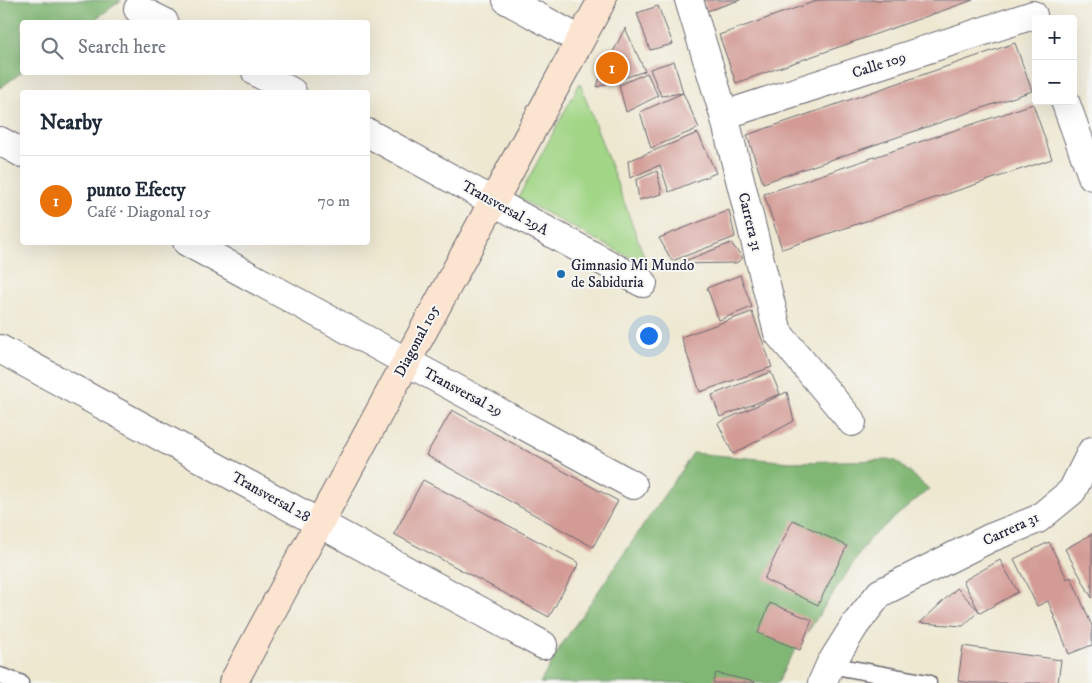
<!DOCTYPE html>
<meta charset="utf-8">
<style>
:root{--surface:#fff;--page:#f2f2f3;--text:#1f2937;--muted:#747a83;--line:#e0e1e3;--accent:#0f766e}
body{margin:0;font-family:"IM FELL DW Pica",serif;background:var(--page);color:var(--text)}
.controls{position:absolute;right:15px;top:15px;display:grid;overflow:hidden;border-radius:5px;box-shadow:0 5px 20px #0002}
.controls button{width:45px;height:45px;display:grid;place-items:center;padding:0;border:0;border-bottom:1px solid var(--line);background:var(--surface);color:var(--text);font:25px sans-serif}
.you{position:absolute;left:648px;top:335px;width:18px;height:18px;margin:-12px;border:4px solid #fff;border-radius:50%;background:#1a73e8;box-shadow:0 0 0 8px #1a73e833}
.badge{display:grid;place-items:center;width:32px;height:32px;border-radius:50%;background:var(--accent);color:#fff;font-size:16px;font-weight:700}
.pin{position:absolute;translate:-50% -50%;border:2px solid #fff;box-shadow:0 1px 5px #0006}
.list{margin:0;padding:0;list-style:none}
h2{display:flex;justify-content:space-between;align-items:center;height:65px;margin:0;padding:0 20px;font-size:21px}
h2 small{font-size:16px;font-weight:400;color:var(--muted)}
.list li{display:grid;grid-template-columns:32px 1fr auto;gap:15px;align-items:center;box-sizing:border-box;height:90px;padding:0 20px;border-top:1px solid var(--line)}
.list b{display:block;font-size:19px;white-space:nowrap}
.list p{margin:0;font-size:16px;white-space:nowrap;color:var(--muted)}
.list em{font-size:16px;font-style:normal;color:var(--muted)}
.icon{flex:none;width:28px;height:28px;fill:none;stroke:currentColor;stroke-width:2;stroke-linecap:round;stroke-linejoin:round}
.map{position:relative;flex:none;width:1092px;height:683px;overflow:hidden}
.search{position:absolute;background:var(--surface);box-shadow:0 5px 20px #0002;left:20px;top:20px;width:350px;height:55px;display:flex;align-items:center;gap:12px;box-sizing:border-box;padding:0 18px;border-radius:5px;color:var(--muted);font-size:19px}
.panel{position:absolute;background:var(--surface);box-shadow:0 5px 20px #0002;left:20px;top:90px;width:350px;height:155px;border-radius:5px}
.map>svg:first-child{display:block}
.green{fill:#a2d687;stroke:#627c61}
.forest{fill:#81b774;stroke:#526c58}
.building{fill:#d39b95}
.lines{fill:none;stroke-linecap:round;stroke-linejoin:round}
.lane-casing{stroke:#696770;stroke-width:19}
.street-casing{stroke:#696770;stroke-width:30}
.secondary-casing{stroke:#696770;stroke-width:30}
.lane{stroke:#fff;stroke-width:16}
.street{stroke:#fff;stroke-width:28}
.secondary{stroke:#fce5d0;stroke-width:28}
.poi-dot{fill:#1f6fb2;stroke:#f6f6f2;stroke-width:2}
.labels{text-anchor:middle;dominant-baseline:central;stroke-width:4;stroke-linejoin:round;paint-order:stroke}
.street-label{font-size:15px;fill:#22223b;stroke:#f6f6f2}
.poi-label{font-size:15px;fill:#22223b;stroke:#f6f6f2;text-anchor:start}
</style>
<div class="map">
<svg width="1092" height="683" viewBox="0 0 1092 683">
<rect width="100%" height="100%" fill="#f6f6f2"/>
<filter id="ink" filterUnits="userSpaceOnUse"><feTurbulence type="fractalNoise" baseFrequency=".02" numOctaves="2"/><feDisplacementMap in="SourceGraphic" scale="10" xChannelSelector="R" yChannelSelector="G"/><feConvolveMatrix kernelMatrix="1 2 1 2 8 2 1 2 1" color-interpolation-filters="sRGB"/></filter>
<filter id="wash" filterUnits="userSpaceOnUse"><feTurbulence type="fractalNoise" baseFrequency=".0096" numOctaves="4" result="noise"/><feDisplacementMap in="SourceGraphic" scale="20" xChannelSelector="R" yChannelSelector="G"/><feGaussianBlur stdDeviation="1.12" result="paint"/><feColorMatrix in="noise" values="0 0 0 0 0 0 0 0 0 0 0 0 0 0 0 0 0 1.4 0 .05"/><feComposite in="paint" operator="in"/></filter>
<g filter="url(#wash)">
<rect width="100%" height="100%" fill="#eee8d1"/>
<polygon class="green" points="580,83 648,267 518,198"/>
<g class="forest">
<polygon points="0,0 122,0 91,22 22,22 22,72 0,88"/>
<polygon points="693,453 791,462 895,460 929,489 870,538 787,663 778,683 540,683 560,647"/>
</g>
<g id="blocks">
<g class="building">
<polygon points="703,0 740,0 707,11"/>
<polygon points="819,0 973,0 736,83 719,35"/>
<polygon points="658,6 673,44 650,50 637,13"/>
<polygon points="625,28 645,71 597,87 599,80"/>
<polygon points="1015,43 1032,91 763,183 747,135"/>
<polygon points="674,61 683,93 699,128 651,148 640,112 683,93 661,96 650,69"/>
<polygon points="647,73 658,96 626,112 619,85"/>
<polygon points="1033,104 1052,159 782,249 764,194"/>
<polygon points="698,133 716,173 669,192 660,165 630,178 628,161"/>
<polygon points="657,171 662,194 639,200 636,180"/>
<polygon points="729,210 735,237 672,261 659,238"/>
<polygon points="731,243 743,258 736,263 677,264"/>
<polygon points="740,275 752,307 719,320 707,288"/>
<polygon points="752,312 772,367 700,392 681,337"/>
<polygon points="771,372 780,394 720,417 712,395"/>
<polygon points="787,392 794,421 733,454 718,423"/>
<polygon points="452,410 618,501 593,547 426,455"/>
<polygon points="423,480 579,563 549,617 394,534"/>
<polygon points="793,520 847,546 818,605 764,579"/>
<polygon points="1092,534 1092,598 1065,549"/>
<polygon points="1049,542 1067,579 1071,577 1092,626 1092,645 1069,654 1048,601 1037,606 1014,559"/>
<polygon points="1000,560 1018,592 980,613 979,611 963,626 920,623 957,588 979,611 963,581"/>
<polygon points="770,603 812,620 800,650 758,633"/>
<polygon points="963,646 1061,660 1058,683 972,683 958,681"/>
<polygon points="716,673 755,682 755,683 713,683"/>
</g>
</g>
</g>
<g filter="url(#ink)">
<use href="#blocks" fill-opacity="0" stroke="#696770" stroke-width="1"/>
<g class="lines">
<defs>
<g id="lane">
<polyline points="830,665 928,683"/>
<polyline points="0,676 20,683"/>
</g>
<g id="street">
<polyline points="507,0 580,40"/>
<polyline points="689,0 724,115 778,333 852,422"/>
<polyline points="138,9 164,22"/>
<polyline points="256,72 292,92"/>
<polyline points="1065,101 1092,176"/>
<polyline points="724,115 1033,15"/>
<polyline points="368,133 643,283"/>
<polyline points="0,141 22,153"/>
<polyline points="187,242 633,485"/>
<polyline points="0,349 543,645"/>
<polyline points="822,683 830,665 855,625 880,593 990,538 1038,519 1072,491 1092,451"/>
</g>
<polyline id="secondary" points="233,683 602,0"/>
</defs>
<use href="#lane" class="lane-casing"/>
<use href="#street" class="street-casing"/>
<use href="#secondary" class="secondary-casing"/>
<use href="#lane" class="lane"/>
<use href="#street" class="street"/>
<use href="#secondary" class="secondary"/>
</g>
</g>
<circle class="poi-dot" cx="561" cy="274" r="5"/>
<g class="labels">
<g class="street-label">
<text transform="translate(879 65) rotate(-18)">Calle 109</text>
<text transform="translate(505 208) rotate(29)">Transversal 29A</text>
<text transform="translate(750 222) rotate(76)">Carrera 31</text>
<text transform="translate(417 341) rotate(-62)">Diagonal 105</text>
<text transform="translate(463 392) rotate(28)">Transversal 29</text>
<text transform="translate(271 497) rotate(29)">Transversal 28</text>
<text transform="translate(1011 529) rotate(-25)">Carrera 31</text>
</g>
<g class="poi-label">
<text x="571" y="265">Gimnasio Mi Mundo<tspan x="571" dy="17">de Sabiduria</tspan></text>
</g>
</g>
</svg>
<div class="controls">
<button>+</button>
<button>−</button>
</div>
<div class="you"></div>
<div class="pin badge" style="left:612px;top:68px;background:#e8710a">1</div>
<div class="search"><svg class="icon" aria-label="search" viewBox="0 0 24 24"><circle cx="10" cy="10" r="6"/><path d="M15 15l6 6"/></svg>Search here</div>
<section class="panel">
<h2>Nearby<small></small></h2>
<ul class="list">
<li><span class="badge" style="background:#e8710a">1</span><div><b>punto Efecty</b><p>Café · Diagonal 105</p></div><em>70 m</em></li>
</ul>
</section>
</div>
